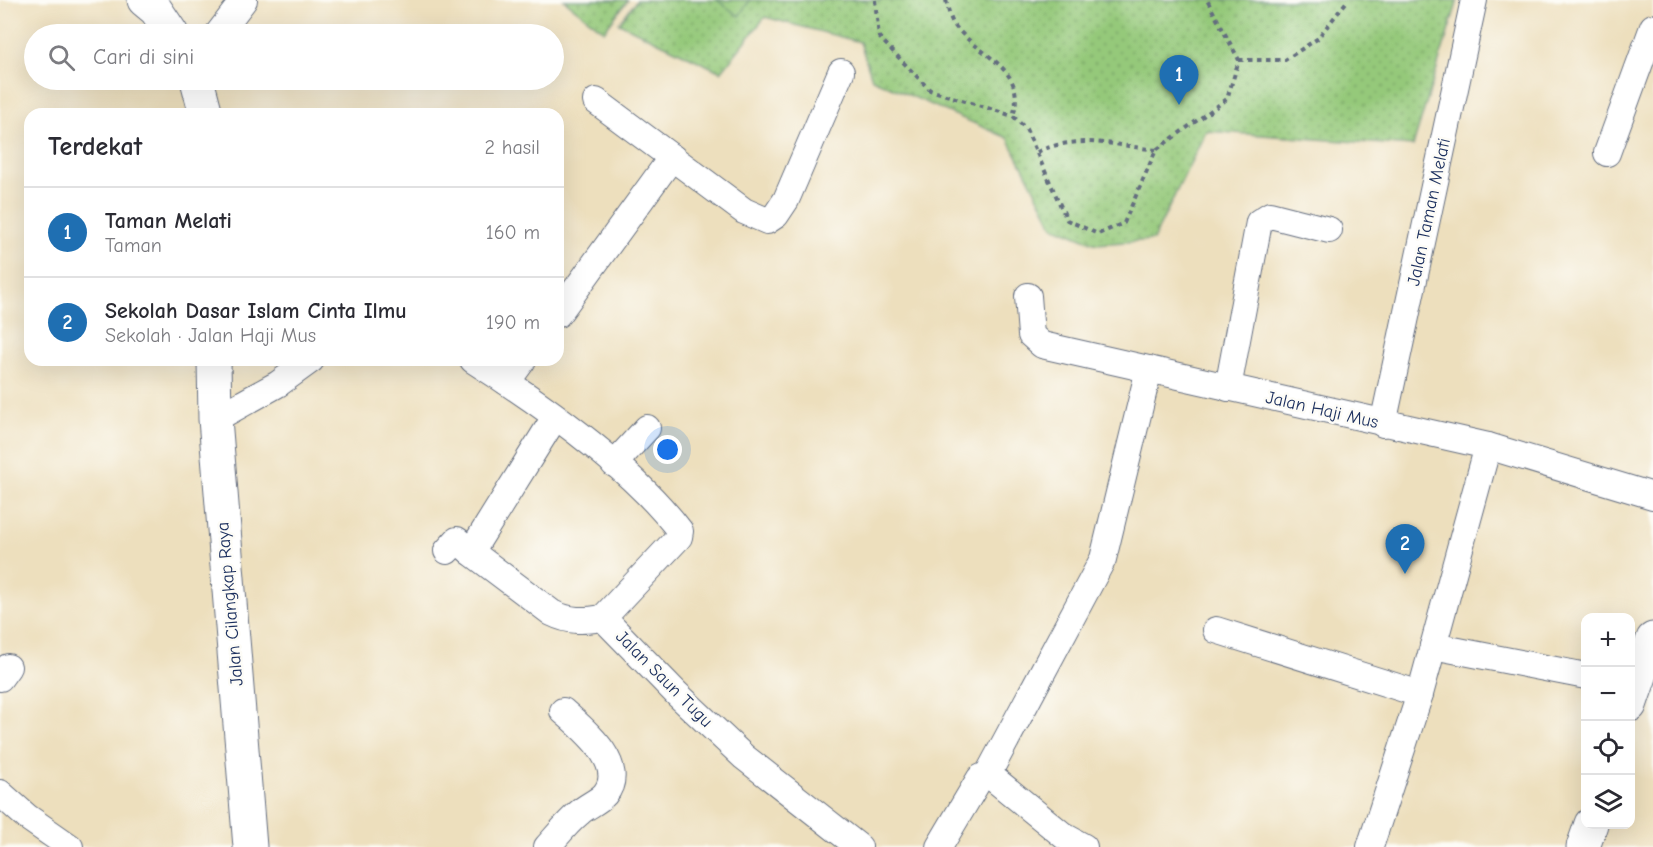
<!DOCTYPE html>
<html lang="id">
<meta charset="utf-8">
<style>
:root{--surface:#fff;--page:#f7f7f7;--text:#2b2b33;--muted:#7c7c81;--line:#e1e1e2;--accent:#1f6fb2}
body{margin:0;font-family:"Comic Neue",sans-serif;background:var(--page);color:var(--text)}
.controls{position:absolute;right:18px;bottom:18px;display:grid;overflow:hidden;border-radius:12px;box-shadow:0 6px 24px #0002}
.controls button{width:54px;height:54px;display:grid;place-items:center;padding:0;border:0;border-bottom:2px solid var(--line);background:var(--surface);color:var(--text);font:30px sans-serif}
.you{position:absolute;left:668px;top:450px;width:21px;height:21px;margin:-15px;border:4px solid #fff;border-radius:50%;background:#1a73e8;box-shadow:0 0 0 9px #1a73e833}
.badge{display:grid;place-items:center;width:39px;height:39px;border-radius:50%;background:var(--accent);color:#fff;font-size:20px;font-weight:700}
.pin{position:absolute;translate:-50% -50px;filter:drop-shadow(0 2px 3px #0008)}
.pin::after{content:'';position:absolute;top:32px;width:21px;height:18px;background:inherit;clip-path:polygon(0 0,100% 0,50% 100%)}
.list{margin:0;padding:0;list-style:none}
h2{display:flex;justify-content:space-between;align-items:center;height:78px;margin:0;padding:0 24px;font-size:26px}
h2 small{font-size:20px;font-weight:400;color:var(--muted)}
.list li{display:grid;grid-template-columns:39px 1fr auto;gap:18px;align-items:center;box-sizing:border-box;height:90px;padding:0 24px;border-top:2px solid var(--line)}
.list b{display:block;font-size:22px;white-space:nowrap}
.list p{margin:0;font-size:20px;white-space:nowrap;color:var(--muted)}
.list em{font-size:20px;font-style:normal;color:var(--muted)}
.icon{flex:none;width:33px;height:33px;fill:none;stroke:currentColor;stroke-width:2;stroke-linecap:round;stroke-linejoin:round}
.map{position:relative;flex:none;width:1653px;height:847px;overflow:hidden}
.search{position:absolute;background:var(--surface);box-shadow:0 6px 24px #0002;left:24px;top:24px;width:540px;height:66px;display:flex;align-items:center;gap:15px;box-sizing:border-box;padding:0 21px;border-radius:33px;color:var(--muted);font-size:22px}
.panel{position:absolute;background:var(--surface);box-shadow:0 6px 24px #0002;left:24px;top:108px;width:540px;height:258px;border-radius:18px}
.map>svg:first-child{display:block}
.green{fill:url(#green-dots);stroke:#587c6c;stroke-width:1.5}
.pitch{fill:#95c97a;stroke:#587c6c;stroke-width:1.5}
.lines{fill:none;stroke-linecap:round;stroke-linejoin:round}
.minor-casing{stroke:#646d7f;stroke-width:28}
.tertiary-casing{stroke:#646d7f;stroke-width:35}
.path{stroke:#646d7f;stroke-width:4;stroke-dasharray:4.5 4.5;stroke-linecap:butt}
.minor{stroke:#fff;stroke-width:26}
.tertiary{stroke:#fff;stroke-width:33}
.labels{text-anchor:middle;dominant-baseline:central;stroke-width:5;stroke-linejoin:round;paint-order:stroke}
.street-label{font-size:18px;fill:#1b2f5e;stroke:#fdfcf7}
</style>
<div class="map">
<svg width="1653" height="847" viewBox="0 0 1653 847">
<defs>
<pattern id="green-dots" width="8" height="8" patternUnits="userSpaceOnUse" patternTransform="scale(1.5)"><rect width="8" height="8" fill="#95c97a"/><path d="M2 2h.1M6 6h.1" fill="none" stroke="#79a467" stroke-width="1.8" stroke-linecap="round"/></pattern>
</defs>
<rect width="100%" height="100%" fill="#fdfcf7"/>
<filter id="ink" filterUnits="userSpaceOnUse"><feTurbulence type="fractalNoise" baseFrequency=".0167" numOctaves="2"/><feDisplacementMap in="SourceGraphic" scale="12" xChannelSelector="R" yChannelSelector="G"/><feConvolveMatrix kernelMatrix="1 2 1 2 8 2 1 2 1" color-interpolation-filters="sRGB"/></filter>
<filter id="wash" filterUnits="userSpaceOnUse"><feTurbulence type="fractalNoise" baseFrequency=".008" numOctaves="4" result="noise"/><feDisplacementMap in="SourceGraphic" scale="24" xChannelSelector="R" yChannelSelector="G"/><feGaussianBlur stdDeviation="1.35" result="paint"/><feColorMatrix in="noise" values="0 0 0 0 0 0 0 0 0 0 0 0 0 0 0 0 0 1.4 0 .05"/><feComposite in="paint" operator="in"/></filter>
<g filter="url(#wash)">
<rect width="100%" height="100%" fill="#eddfbd"/>
<g class="green">
<polygon points="564,0 628,0 604,31"/>
<polygon points="637,0 1458,0 1413,146 1206,131 1153,240 1096,244 1053,226 1008,138 872,79 860,42 765,17 721,72 619,23"/>
</g>
<polygon class="pitch" points="717,0 750,0 739,16"/>
</g>
<g filter="url(#ink)">
<g class="lines">
<defs>
<g id="minor">
<polyline points="218,34 244,0"/>
<polyline points="596,101 744,211 767,221 776,215 786,200 841,72"/>
<polyline points="1607,153 1653,27"/>
<polyline points="1028,296 1031,335 1042,345 1488,446 1653,496"/>
<polyline points="558,314 672,157"/>
<path d="M 473,360 C 542,404 631,466 680,531 L 679,537 L 603,618"/>
<polyline points="507,382 523,360"/>
<polyline points="1228,388 1259,222 1270,215 1329,230"/>
<path d="M 555,417 L 471,552 L 552,613 C 570,622 584,621 603,618"/>
<polyline points="215,419 278,384 311,360"/>
<polyline points="1383,424 1474,0"/>
<polyline points="614,464 647,428"/>
<polyline points="447,551 457,540 471,552"/>
<polyline points="603,618 677,694 744,757 859,847"/>
<polyline points="1216,630 1420,694"/>
<polyline points="1433,646 1586,676"/>
<polyline points="0,678 8,667"/>
<polyline points="988,774 1064,836 1084,847"/>
<polyline points="0,793 27,817 70,847"/>
<path d="M 547,847 C 557,836 567,823 579,813 C 586,806 598,802 605,794 C 629,765 582,728 563,711"/>
<polyline points="939,847 980,778 988,774 1103,559 1149,369"/>
<polyline points="1370,847 1420,694 1488,446"/>
</g>
<g id="tertiary">
<polyline points="144,0 156,10 172,34"/>
<polyline points="197,80 206,114"/>
<polyline points="214,360 215,419 250,847"/>
<polyline points="1630,705 1653,639"/>
<polyline points="1583,847 1591,824"/>
</g>
</defs>
<use href="#minor" class="minor-casing"/>
<use href="#tertiary" class="tertiary-casing"/>
<g class="path">
<polyline points="875,0 879,37 930,90 1013,116 1026,129 1067,220 1098,234 1124,223 1156,150 1227,99 1239,60 1207,0"/>
<path d="M 946,0 C 948,8 950,20 955,26 C 980,57 1028,68 1013,116"/>
<polyline points="1239,60 1285,60 1317,39 1348,0"/>
<path d="M 1037,152 C 1075,134 1116,145 1156,150"/>
</g>
<use href="#minor" class="minor"/>
<use href="#tertiary" class="tertiary"/>
</g>
</g>
<g class="labels">
<g class="street-label">
<text transform="translate(1429 212) rotate(-78)">Jalan Taman Melati</text>
<text transform="translate(1322 410) rotate(13)">Jalan Haji Mus</text>
<text transform="translate(230 604) rotate(-95)">Jalan Cilangkap Raya</text>
<text transform="translate(664 679) rotate(45)">Jalan Saun Tugu</text>
</g>
</g>
</svg>
<div class="controls">
<button>+</button>
<button>−</button>
<button><svg class="icon" aria-label="locate" viewBox="0 0 24 24"><circle cx="12" cy="12" r="6"/><path d="M12 2v4M12 18v4M2 12h4M18 12h4"/></svg></button>
<button><svg class="icon" aria-label="layers" viewBox="0 0 24 24"><path d="M12 4l9 5-9 5-9-5zM3 14l9 5 9-5"/></svg></button>
</div>
<div class="you"></div>
<div class="pin badge" style="left:1179px;top:105px">1</div>
<div class="pin badge" style="left:1405px;top:574px">2</div>
<div class="search"><svg class="icon" aria-label="search" viewBox="0 0 24 24"><circle cx="10" cy="10" r="6"/><path d="M15 15l6 6"/></svg>Cari di sini</div>
<section class="panel">
<h2>Terdekat<small>2 hasil</small></h2>
<ul class="list">
<li><span class="badge">1</span><div><b>Taman Melati</b><p>Taman</p></div><em>160 m</em></li>
<li><span class="badge">2</span><div><b>Sekolah Dasar Islam Cinta Ilmu</b><p>Sekolah · Jalan Haji Mus</p></div><em>190 m</em></li>
</ul>
</section>
</div>
